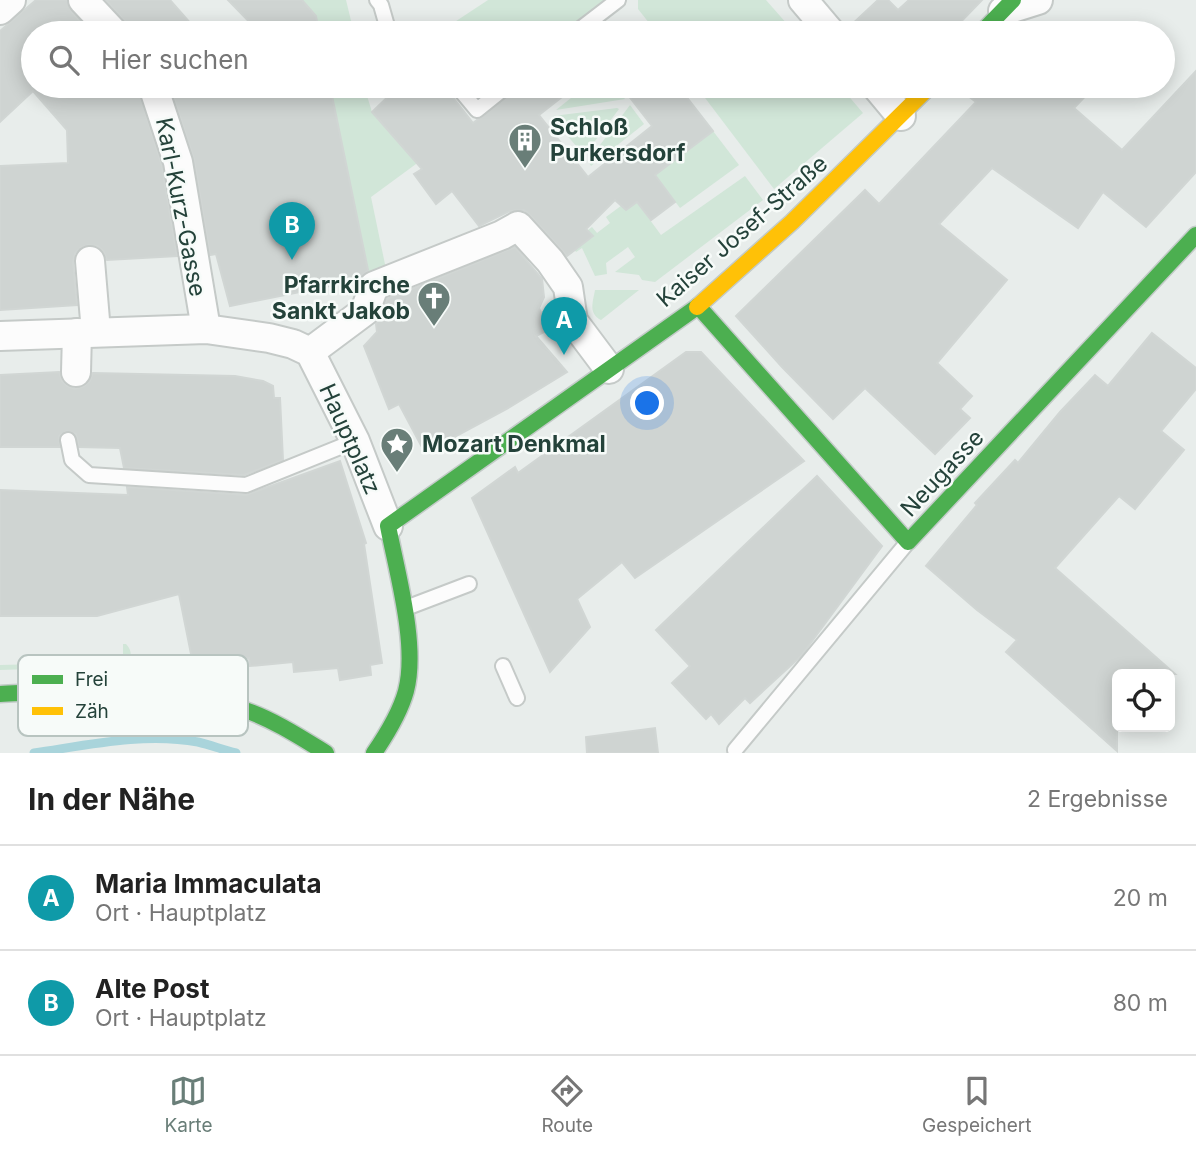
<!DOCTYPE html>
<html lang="de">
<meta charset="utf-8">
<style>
:root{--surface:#fff;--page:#f6f6f6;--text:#222;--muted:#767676;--line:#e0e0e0;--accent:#697e78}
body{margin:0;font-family:Inter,sans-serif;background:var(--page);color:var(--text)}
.controls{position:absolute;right:21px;bottom:21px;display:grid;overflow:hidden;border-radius:10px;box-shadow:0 4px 18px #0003}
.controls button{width:63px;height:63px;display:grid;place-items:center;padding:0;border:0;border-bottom:2px solid var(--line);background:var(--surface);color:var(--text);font:35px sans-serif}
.you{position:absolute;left:648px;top:404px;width:24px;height:24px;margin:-18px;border:5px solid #fff;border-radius:50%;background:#1a73e8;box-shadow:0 0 0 10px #1a73e833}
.badge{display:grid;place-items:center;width:46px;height:46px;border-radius:50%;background:var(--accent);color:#fff;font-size:23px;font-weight:700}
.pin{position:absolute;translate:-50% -58px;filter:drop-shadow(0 2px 4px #0008)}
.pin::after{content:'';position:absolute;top:37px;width:24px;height:21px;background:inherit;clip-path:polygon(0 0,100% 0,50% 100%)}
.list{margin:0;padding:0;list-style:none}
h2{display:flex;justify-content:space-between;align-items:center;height:91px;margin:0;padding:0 28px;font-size:30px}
h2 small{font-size:23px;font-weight:400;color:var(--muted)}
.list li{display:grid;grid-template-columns:46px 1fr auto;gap:21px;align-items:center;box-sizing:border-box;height:105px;padding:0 28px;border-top:2px solid var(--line)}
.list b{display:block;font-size:26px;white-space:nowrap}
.list p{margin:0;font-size:23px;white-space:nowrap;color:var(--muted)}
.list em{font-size:23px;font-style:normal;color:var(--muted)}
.icon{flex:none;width:38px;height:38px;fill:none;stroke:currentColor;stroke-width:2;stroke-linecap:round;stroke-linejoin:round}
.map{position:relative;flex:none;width:1196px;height:753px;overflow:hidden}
.search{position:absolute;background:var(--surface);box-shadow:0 4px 18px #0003;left:21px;right:21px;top:21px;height:77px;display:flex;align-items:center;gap:18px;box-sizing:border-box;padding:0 24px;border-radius:38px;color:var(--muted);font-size:26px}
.sheet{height:301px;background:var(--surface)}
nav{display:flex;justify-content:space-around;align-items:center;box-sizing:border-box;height:98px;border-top:2px solid var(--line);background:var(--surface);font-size:19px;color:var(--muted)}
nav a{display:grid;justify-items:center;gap:4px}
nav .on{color:var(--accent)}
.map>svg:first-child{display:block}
.green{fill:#d1e6d8}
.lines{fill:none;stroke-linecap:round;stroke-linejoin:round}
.stream{stroke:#a9d4db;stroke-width:9}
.building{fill:#cfd4d2;stroke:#d1d6d4;stroke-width:2}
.lane-casing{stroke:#c5cac8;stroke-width:18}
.street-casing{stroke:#c5cac8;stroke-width:32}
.fast-casing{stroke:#c3cbc8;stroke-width:19}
.slow-casing{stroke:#c3cbc8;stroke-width:19}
.lane{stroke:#fcfcfc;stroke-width:14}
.street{stroke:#fcfcfc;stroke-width:28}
.fast{stroke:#4caf50;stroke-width:16}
.slow{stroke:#ffc107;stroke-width:16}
.labels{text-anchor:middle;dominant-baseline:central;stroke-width:5;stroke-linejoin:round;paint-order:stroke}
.poi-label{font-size:23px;font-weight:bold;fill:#24423a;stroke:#f7fbf9;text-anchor:start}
.street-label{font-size:23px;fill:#24423a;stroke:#f7fbf9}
.key{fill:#f7fbf9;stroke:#b8c4c0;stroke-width:2}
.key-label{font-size:19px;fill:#24423a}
</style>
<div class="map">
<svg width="1196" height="753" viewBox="0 0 1196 753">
<rect width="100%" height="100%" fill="#e8edeb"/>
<g class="green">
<polygon points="302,0 346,0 354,33 319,33 316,16"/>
<polygon points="488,0 609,0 565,33 438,33"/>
<polygon points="638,0 766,0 795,33 657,33 638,9"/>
<polygon points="330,86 364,86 372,112 393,135 446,142 371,197 386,269 369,275"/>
<polygon points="586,86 614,86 625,99 556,110"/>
<polygon points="696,86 840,86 863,113 774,189"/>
<polygon points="630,105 644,124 591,166 588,161"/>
<polygon points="617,108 619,109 586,153 583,154 553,119 553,116"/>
<polygon points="713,131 739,165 680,208 655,175"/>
<polygon points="745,176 763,200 655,282 642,280 639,275 615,272 635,257 628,247 606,263 607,274 595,276 582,248 576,252 570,244 592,227 597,233 610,223 606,217 633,197 661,235"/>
<path d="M 595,290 L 639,290 L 601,320 C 588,313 593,302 595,290 Z"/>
<path d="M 123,644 L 126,644 C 133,651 132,660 125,666 L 0,670 L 0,665 L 123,662 Z"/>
</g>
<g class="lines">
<path class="stream" d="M 34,753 C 88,745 144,732 198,742 C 211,745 223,750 236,753"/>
</g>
<g class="building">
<polygon points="36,0 67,0 71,11 91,33 33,33 33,86 137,86 162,166 177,256 107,260 104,252 98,246 88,245 80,248 75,253 73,262 77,305 0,310 0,166 68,163 67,130 33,91 0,122 0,31"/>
<polygon points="106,0 170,0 199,33 130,33 126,22"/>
<polygon points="228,0 302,0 316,16 319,33 260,33"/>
<polygon points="878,0 888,0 898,10 909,0 982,0 950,33 847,33 847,29"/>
<polygon points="1196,71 1196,172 1146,227 1103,192 1078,228 992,168 939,224 1007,280 937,363 972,396 960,409 970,418 935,454 865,388 833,419 782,367 736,316 865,190 879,204 976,102 955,86 1095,86 1074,108 1122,150"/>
<polygon points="170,86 330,86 368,270 359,280 230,306 216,254 210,255 194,159"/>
<polygon points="399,86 444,86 473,123 521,86 576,86 539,115 588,177 652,126 621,86 678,86 713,131 655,175 675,202 651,220 637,202 626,210 615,200 586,229 593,236 567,256 530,215 524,210 510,211 479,226 452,191 436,204 414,174 422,169 372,112"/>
<polygon points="515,247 542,279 544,297 539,308 548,330 536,336 567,372 510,407 425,453 399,404 389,409 364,346 377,332 376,324 387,299"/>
<polygon points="1152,333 1196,368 1196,389 1161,431 1184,450 1135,509 1119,496 1055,568 1175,674 1117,674 1117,751 1006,652 1017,640 977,610 926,566 977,505 975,503 1015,460 1018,463 1060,412 1095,375 1108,386"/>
<polygon points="686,352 701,352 804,461 635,578 622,562 577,599 590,627 550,672 472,498 515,467 518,473"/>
<polygon points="59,372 62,381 67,386 75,389 84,386 90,381 93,373 235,376 263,381 273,386 274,398 280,398 283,460 244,475 124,468 120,448 79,447 76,434 67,431 59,436 60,447 0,447 0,375"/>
<polygon points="340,461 366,543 364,544 382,663 370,665 371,675 340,680 338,668 294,672 293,662 250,666 249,658 213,662 212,657 192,659 179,594 97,616 0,616 0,490 128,495 127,487 246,495"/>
<polygon points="817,476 882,546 801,656 750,703 745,698 719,724 711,714 706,719 672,683 690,666 656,630"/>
<polygon points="655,728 658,753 587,753 586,737"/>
</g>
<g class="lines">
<defs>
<g id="lane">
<polyline points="377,0 381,5 389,33"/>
<polyline points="575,33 618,0"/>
<polyline points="457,86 477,110 507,86"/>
<polyline points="68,440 72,460 89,475 246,485 355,441"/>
<polyline points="406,608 469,584"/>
<polyline points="503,666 517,698"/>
<polyline points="735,750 907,543"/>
</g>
<g id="street">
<polyline points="83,0 114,33"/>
<polyline points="803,0 831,33"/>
<polyline points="0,10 11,0"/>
<polyline points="1003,11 1038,0"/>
<polyline points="153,86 178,162 206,329"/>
<polyline points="876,86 901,116"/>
<polyline points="90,261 96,332"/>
<polyline points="0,336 206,329 269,338 293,344 310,352 355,441 388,526"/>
<polyline points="310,352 365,311 374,286 502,235 518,226 550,261 568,287 573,321 609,369"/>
<polyline points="76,372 77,333"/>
</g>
<g id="fast">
<polyline points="981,33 1013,0"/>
<polyline points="698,306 908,542 1196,235"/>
<path d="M 0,694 C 82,690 166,683 245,710 C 274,720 300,737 326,753"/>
<path d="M 374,753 C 387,734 400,713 406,691 C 418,645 397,573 388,526 L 697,307"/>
</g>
<polyline id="slow" points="697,307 792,222 930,86"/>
</defs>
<use href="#lane" class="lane-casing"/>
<use href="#street" class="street-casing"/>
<use href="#fast" class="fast-casing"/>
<use href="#slow" class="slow-casing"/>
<use href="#lane" class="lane"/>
<use href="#street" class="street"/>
<use href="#fast" class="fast"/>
<use href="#slow" class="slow"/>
</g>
<defs>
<symbol id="building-pin" viewBox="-11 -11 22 30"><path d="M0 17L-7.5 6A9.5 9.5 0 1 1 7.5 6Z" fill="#697e78" stroke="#f7fbf9"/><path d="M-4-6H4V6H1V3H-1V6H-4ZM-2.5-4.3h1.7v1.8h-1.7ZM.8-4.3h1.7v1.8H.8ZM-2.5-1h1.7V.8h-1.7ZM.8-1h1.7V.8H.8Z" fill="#fff"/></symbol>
<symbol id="church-pin" viewBox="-11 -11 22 30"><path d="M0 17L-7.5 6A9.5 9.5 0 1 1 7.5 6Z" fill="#697e78" stroke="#f7fbf9"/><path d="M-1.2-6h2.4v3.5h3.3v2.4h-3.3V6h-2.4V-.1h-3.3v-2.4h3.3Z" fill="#fff"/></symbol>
<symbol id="sight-pin" viewBox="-11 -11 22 30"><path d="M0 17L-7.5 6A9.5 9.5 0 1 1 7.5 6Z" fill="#697e78" stroke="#f7fbf9"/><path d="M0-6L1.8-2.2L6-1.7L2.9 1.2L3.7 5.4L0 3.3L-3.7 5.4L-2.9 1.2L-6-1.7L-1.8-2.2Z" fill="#fff"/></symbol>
</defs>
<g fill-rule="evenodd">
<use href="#building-pin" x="506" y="121" width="38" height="52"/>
<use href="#church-pin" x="415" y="279" width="38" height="52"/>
<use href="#sight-pin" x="378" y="425" width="38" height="52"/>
</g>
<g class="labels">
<g class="poi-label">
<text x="550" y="127">Schloß<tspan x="550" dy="26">Purkersdorf</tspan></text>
<text x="410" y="285" text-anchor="end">Pfarrkirche<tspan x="410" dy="26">Sankt Jakob</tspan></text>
<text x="422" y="444">Mozart Denkmal</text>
</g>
<g class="street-label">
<text transform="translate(181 207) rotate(79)">Karl-Kurz-Gasse</text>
<text transform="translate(742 231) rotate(-41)">Kaiser Josef-Straße</text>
<text transform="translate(350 439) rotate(66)">Hauptplatz</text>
<text transform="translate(942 473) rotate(-47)">Neugasse</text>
</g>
</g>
<rect x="18" y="655" width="230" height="81" rx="10" class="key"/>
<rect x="32" y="675" width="31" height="9" fill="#4caf50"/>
<rect x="32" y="707" width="31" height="8" fill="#ffc107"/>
<g class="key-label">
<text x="75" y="686">Frei</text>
<text x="75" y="718">Zäh</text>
</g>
</svg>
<div class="controls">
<button><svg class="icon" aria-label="locate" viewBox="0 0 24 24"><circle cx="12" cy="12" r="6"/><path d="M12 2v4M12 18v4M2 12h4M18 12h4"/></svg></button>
</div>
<div class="you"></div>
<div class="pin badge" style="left:564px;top:355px;background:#0f9aa8">A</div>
<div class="pin badge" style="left:292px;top:260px;background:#0f9aa8">B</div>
<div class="search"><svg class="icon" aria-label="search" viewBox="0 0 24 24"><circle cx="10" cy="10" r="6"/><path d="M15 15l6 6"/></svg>Hier suchen</div>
</div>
<section class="sheet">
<h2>In der Nähe<small>2 Ergebnisse</small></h2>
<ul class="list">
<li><span class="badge" style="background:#0f9aa8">A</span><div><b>Maria Immaculata</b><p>Ort · Hauptplatz</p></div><em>20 m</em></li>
<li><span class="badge" style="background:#0f9aa8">B</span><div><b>Alte Post</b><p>Ort · Hauptplatz</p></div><em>80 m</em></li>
</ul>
</section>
<nav>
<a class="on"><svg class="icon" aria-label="map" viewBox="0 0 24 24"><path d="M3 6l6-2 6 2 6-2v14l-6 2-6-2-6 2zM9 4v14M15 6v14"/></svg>Karte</a>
<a><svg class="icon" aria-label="directions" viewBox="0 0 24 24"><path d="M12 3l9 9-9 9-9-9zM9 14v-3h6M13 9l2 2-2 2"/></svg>Route</a>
<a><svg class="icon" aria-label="saved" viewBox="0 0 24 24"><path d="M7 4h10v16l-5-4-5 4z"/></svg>Gespeichert</a>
</nav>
